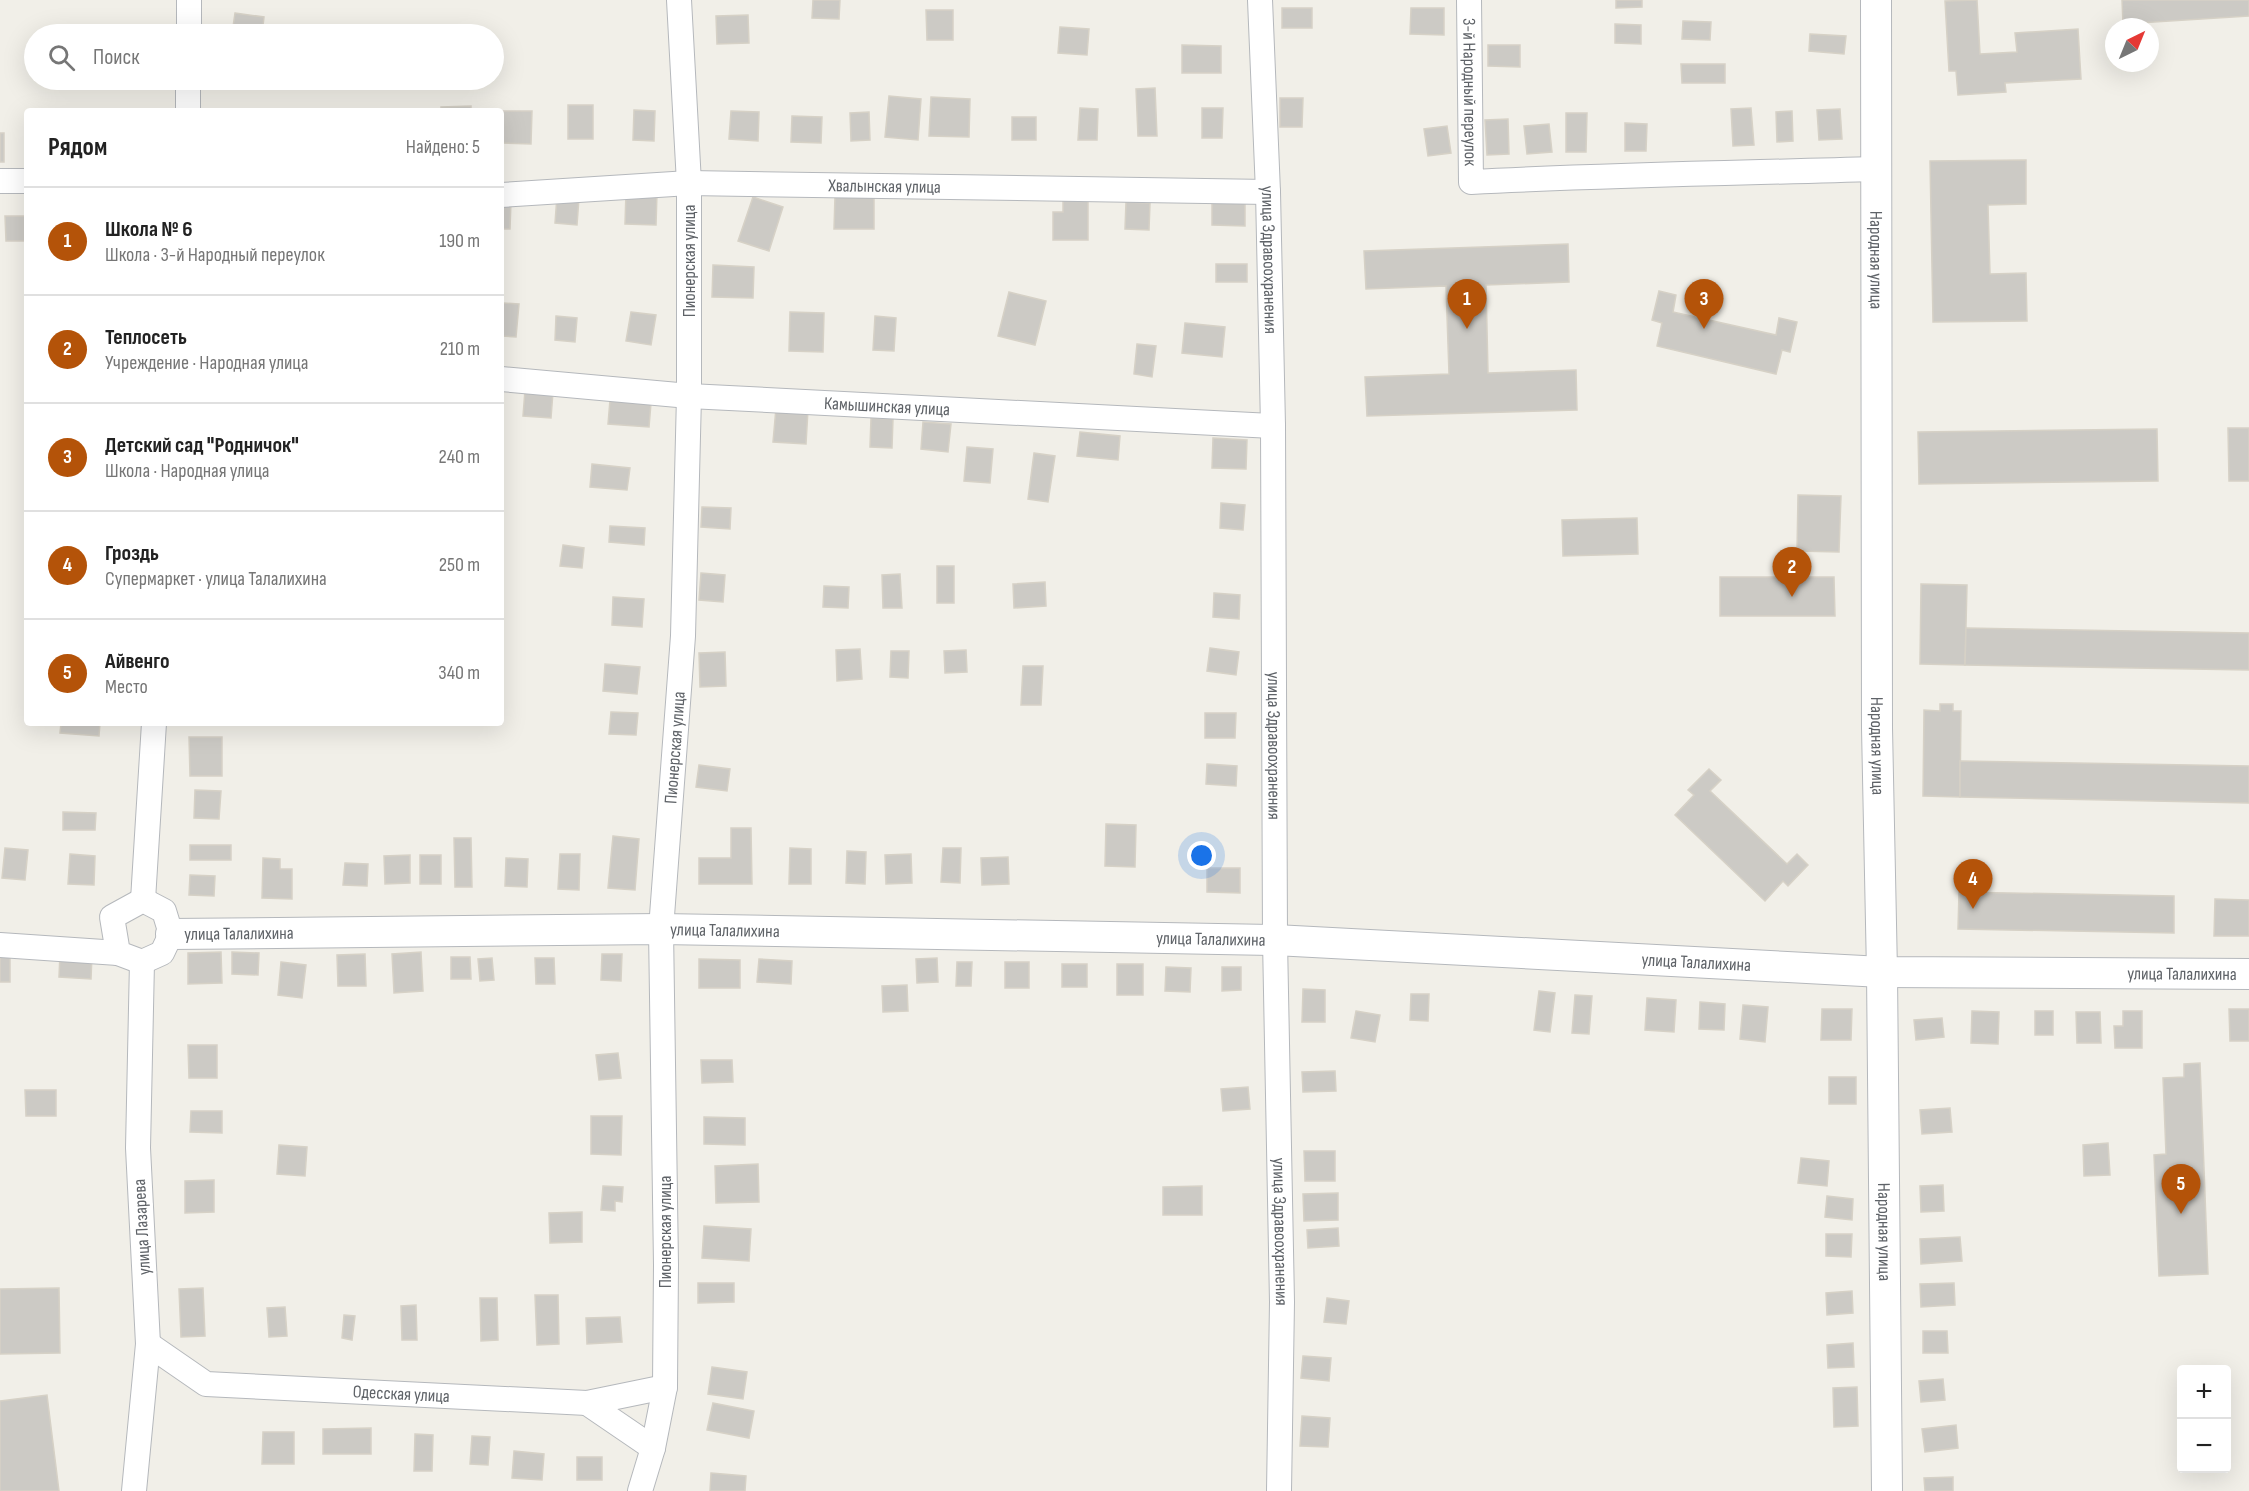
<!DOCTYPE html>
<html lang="ru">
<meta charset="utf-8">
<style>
:root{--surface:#fff;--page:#f2f2f2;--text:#222;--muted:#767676;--line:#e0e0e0;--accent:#b45309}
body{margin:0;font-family:"Sofia Sans Condensed",sans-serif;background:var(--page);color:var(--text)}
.controls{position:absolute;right:18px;bottom:18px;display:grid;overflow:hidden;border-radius:6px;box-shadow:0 6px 24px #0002}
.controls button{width:54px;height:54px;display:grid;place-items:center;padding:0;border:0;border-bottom:2px solid var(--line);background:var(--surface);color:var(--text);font:30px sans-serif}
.compass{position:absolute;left:2105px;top:18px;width:54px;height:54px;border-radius:50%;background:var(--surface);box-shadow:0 6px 24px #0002;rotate:43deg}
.you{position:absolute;left:1202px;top:856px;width:21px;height:21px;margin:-15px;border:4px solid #fff;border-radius:50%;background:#1a73e8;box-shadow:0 0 0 9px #1a73e833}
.badge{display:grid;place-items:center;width:39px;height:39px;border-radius:50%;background:var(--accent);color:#fff;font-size:20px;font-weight:700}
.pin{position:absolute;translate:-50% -50px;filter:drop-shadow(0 2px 3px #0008)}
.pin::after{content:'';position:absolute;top:32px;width:21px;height:18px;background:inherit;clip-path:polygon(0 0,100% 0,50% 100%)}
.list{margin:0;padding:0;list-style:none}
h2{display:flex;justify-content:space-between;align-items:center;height:78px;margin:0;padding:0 24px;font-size:26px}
h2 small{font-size:20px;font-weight:400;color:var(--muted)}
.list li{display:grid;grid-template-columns:39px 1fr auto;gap:18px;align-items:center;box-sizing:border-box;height:108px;padding:0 24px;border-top:2px solid var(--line)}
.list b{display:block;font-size:22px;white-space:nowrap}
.list p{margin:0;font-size:20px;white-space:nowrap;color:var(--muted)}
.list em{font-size:20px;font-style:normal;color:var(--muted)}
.icon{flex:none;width:33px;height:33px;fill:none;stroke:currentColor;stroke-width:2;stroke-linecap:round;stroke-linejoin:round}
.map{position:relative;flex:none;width:2249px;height:1491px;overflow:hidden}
.search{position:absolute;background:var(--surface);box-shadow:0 6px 24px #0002;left:24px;top:24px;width:480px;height:66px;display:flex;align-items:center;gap:15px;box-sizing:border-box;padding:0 21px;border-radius:33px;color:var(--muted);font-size:22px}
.panel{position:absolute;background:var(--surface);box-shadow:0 6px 24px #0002;left:24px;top:108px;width:480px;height:618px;border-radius:6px}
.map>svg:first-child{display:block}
.building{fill:#cccac5;stroke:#d6d1c6;stroke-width:1.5}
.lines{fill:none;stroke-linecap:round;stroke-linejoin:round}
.minor-casing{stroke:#b5b8bc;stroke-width:26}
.tertiary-casing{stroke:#b5b8bc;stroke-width:32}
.minor{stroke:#fff;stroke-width:24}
.tertiary{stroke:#fff;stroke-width:30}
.labels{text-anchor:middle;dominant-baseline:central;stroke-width:6;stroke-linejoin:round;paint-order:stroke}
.street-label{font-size:18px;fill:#5f6368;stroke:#fff}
</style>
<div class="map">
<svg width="2249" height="1491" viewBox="0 0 2249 1491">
<rect width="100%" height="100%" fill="#f1efe8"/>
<g class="building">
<polygon points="813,0 840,0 839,19 812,18"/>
<polygon points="1616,0 1642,0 1642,7 1616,8"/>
<polygon points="1977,0 1980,54 2017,52 2015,33 2078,29 2081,79 2005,83 2006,92 1958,95 1956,71 1949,71 1945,1"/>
<polygon points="2122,0 2249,0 2249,16 2123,24"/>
<rect x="1282" y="8" width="30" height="20"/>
<polygon points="1411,8 1444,8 1444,35 1410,34"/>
<polygon points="926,10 953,10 953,40 927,40"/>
<polygon points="235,13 264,17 262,34 232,34"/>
<polygon points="748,15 749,43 717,44 716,16"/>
<polygon points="1683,21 1711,22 1710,40 1682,39"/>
<polygon points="1615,24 1641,25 1641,44 1615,43"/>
<polygon points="1060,27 1089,29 1087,55 1058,53"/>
<polygon points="1810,34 1846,36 1844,54 1809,51"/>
<polygon points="1182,45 1221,46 1221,73 1182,73"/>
<polygon points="1488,45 1520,45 1520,67 1488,66"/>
<polygon points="1681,64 1725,64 1725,83 1682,83"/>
<polygon points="1155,88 1157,136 1138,136 1136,89"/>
<polygon points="889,96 921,99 918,140 885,137"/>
<polygon points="931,97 970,99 969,137 929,136"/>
<polygon points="1280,98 1303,98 1302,127 1280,127"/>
<rect x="568" y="105" width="25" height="34"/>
<polygon points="471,106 471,111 441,111 441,107"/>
<polygon points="1080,108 1098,109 1097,140 1078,140"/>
<polygon points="1202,108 1223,108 1222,138 1202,138"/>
<polygon points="1751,108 1754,145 1733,146 1731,109"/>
<polygon points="1840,109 1842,139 1819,140 1817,110"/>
<polygon points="634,110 655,111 654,141 633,140"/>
<polygon points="501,111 532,111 531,144 501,143"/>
<polygon points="731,111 759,112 758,141 729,139"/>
<polygon points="1792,111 1793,141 1777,142 1776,112"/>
<polygon points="869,112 870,140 851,141 850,113"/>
<polygon points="1566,113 1587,113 1586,152 1566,152"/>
<polygon points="792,116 822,117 821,143 791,142"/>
<rect x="1012" y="117" width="24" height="23"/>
<polygon points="1508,119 1509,154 1487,155 1485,120"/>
<polygon points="1625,123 1647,124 1646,151 1625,151"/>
<polygon points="1549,124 1552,152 1527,154 1524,126"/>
<polygon points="1447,126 1451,153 1428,156 1424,129"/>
<rect x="0" y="133" width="4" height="29"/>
<polygon points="2026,160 2026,204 1988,205 1990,274 2026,273 2027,321 1933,322 1930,161"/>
<polygon points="626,192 657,193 656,225 625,224"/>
<polygon points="557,196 579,198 577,225 555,223"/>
<polygon points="835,196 874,196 874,229 834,229"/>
<polygon points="753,197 783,207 769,251 738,241"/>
<polygon points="501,200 511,201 510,229 501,229"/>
<polygon points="1063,200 1088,200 1088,240 1053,240 1053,212 1063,212"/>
<polygon points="1126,202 1150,203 1149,230 1125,229"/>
<polygon points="1212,202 1245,203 1245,226 1212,225"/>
<polygon points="5,216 27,216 27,241 6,241"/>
<polygon points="1568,244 1569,282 1486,285 1488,373 1576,370 1577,410 1367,416 1365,377 1449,374 1446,286 1366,289 1364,251"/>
<rect x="1216" y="264" width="31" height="18"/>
<polygon points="713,265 754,267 753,298 712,297"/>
<polygon points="1659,291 1676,295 1673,312 1776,335 1779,318 1797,322 1790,352 1782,350 1776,374 1657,346 1662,323 1652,320"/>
<polygon points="1009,292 1046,301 1035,345 998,336"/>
<polygon points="503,303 519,304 516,337 501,336"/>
<polygon points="631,312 656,315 651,345 626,341"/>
<polygon points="790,312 824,313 823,352 789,351"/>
<polygon points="556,316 577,318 575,342 555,340"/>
<polygon points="875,316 896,318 894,351 873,350"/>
<polygon points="1185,323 1225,327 1222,357 1182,353"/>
<polygon points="1137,344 1156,346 1152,377 1134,374"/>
<polygon points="525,390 553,392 551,418 523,416"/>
<polygon points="610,400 651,403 649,427 608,424"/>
<polygon points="776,408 808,410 806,444 773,442"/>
<polygon points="871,418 893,419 892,448 870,447"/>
<polygon points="923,422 951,424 948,452 921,449"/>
<polygon points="2228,428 2249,428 2249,481 2229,481"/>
<polygon points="2157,429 2158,481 1919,484 1918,432"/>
<polygon points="1080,432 1120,436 1118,460 1077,456"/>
<polygon points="1213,438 1247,440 1246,469 1212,468"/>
<polygon points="967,447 993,449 990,483 964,481"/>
<polygon points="1034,453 1055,456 1048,502 1028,499"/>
<polygon points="592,464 630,468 627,490 590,487"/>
<polygon points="1798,495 1841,496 1839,552 1797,551"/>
<polygon points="1221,503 1245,505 1243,530 1220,528"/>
<polygon points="702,507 731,508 730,529 701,527"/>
<polygon points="1637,518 1638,554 1563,556 1562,520"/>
<polygon points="610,526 645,528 644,545 609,542"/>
<polygon points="563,545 584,548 582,568 560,566"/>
<rect x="937" y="566" width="17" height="37"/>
<polygon points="701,573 725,575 723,602 699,600"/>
<polygon points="900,574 902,608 883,608 882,575"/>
<polygon points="1720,577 1834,577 1835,616 1720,616"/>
<polygon points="1045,582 1046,606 1014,608 1013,584"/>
<polygon points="1921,584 1967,585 1965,665 1920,664"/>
<polygon points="824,586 849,587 848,608 823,607"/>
<polygon points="1214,593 1240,595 1239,619 1213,617"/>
<polygon points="613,597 644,599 642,627 612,625"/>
<polygon points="1966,628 2249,633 2249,670 1965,665"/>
<polygon points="1210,648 1239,652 1236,675 1207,671"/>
<polygon points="860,649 862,679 837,681 836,650"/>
<polygon points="966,650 967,672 945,673 944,651"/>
<polygon points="891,651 909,651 908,678 890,677"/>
<polygon points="725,652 726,686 700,687 699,653"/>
<polygon points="605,664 640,667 637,694 603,691"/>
<polygon points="1023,666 1043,666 1041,705 1021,705"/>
<polygon points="1940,704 1953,704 1953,711 1961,711 1960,797 1923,796 1924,710 1940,711"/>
<polygon points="611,712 638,713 636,735 609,734"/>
<polygon points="1205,713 1236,713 1235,738 1205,738"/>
<polygon points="61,723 100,723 99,736 60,733"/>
<polygon points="189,737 222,737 222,776 190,776"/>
<polygon points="1960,761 2249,766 2249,803 1960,797"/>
<polygon points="1207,764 1237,766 1236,786 1206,784"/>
<polygon points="699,765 730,769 727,791 696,787"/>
<polygon points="1709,769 1721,780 1710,791 1787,864 1797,854 1808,865 1788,886 1783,881 1765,901 1675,815 1694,795 1688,790"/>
<polygon points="195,790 221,791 219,819 194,818"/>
<polygon points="63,812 96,813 95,830 63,830"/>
<polygon points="1106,824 1136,825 1135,867 1105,866"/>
<polygon points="731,828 751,828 752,884 699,884 699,858 731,858"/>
<polygon points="613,836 639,839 635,890 608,888"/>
<polygon points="454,838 471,838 472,887 455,887"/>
<rect x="190" y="845" width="41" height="15"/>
<polygon points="5,848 28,850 25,880 2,878"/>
<polygon points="790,848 811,849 811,884 789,884"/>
<polygon points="943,848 961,848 960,883 941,882"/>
<polygon points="847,851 866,852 865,884 846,883"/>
<polygon points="70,854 95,856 94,885 68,884"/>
<polygon points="560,854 580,854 579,890 558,889"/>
<polygon points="911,854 912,883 886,884 885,855"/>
<polygon points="410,855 410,883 385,884 384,856"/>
<rect x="420" y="855" width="21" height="29"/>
<polygon points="1008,857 1009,884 982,885 981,858"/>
<polygon points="263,858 280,859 280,869 292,869 292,899 262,898"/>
<polygon points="506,858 528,859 527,887 505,886"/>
<polygon points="345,863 368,864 367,886 343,885"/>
<polygon points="1207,868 1240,868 1240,893 1207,892"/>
<polygon points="190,875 215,876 214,896 189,895"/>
<polygon points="1959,892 2174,896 2174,933 1958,929"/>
<polygon points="2215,899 2249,900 2249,936 2214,936"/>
<polygon points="221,952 222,983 188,984 188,953"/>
<polygon points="232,952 259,953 258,975 232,974"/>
<polygon points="421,952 423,991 394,993 392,954"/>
<rect x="0" y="954" width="10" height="28"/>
<polygon points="60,954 92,955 91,979 59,977"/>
<polygon points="365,954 366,986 338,986 337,955"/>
<polygon points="602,954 622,954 621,981 601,980"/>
<polygon points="451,957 470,957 471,979 451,979"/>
<polygon points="492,958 494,980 480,981 478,959"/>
<polygon points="535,958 554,958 555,984 536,984"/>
<polygon points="937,958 938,982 917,983 916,959"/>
<polygon points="699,959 740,960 740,988 699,988"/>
<polygon points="759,959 792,961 791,984 757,982"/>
<polygon points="281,962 306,965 302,998 278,995"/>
<polygon points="957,962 972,962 971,986 956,986"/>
<rect x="1005" y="962" width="24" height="26"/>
<rect x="1062" y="964" width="25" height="23"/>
<rect x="1117" y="964" width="26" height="31"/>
<polygon points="1166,967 1191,968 1190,992 1165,991"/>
<polygon points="1222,967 1241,967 1241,990 1222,991"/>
<polygon points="907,985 908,1011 883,1012 882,986"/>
<polygon points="1303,989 1325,990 1325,1022 1302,1022"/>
<polygon points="1539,991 1555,993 1550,1032 1534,1030"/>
<polygon points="1411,994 1429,994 1428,1021 1410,1020"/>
<polygon points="1575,995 1592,996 1589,1034 1572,1033"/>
<polygon points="1647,998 1676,1000 1674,1032 1645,1030"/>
<polygon points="1700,1002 1725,1004 1724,1030 1699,1029"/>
<polygon points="1743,1005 1768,1007 1765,1042 1740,1039"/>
<polygon points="1822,1009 1852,1009 1851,1040 1821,1040"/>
<polygon points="2229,1009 2249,1009 2249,1041 2230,1041"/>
<polygon points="1356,1011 1380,1015 1375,1042 1351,1038"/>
<polygon points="1972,1011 1999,1012 1998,1044 1971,1043"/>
<rect x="2035" y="1011" width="18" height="24"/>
<polygon points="2123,1011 2142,1011 2142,1048 2115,1048 2114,1026 2123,1026"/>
<polygon points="2076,1012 2100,1012 2101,1043 2077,1043"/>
<polygon points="1942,1018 1944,1037 1916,1040 1914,1020"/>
<polygon points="188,1045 217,1045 217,1078 189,1078"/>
<polygon points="618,1053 621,1078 599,1080 596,1055"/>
<polygon points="701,1060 732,1060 733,1082 702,1083"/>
<polygon points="2200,1063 2208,1274 2159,1276 2154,1155 2166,1154 2163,1078 2184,1077 2184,1064"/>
<polygon points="1335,1071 1336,1091 1303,1092 1302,1072"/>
<rect x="1829" y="1077" width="27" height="27"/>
<polygon points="1248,1087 1250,1109 1223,1111 1221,1089"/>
<polygon points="25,1090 56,1090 56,1116 26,1116"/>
<polygon points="1950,1108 1952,1132 1922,1134 1920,1110"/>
<polygon points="191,1111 222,1111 222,1133 190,1132"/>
<polygon points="591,1116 622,1116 621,1155 591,1154"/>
<polygon points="704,1117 745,1118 745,1145 704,1144"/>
<polygon points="2108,1143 2110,1175 2084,1176 2083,1145"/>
<polygon points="279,1145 307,1147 305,1176 277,1174"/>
<polygon points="1304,1151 1335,1151 1335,1181 1305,1181"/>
<polygon points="1801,1158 1829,1161 1827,1186 1798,1183"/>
<polygon points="758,1164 759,1202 716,1203 715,1166"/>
<polygon points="214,1180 214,1212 185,1213 185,1181"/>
<polygon points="1943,1185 1944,1211 1921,1212 1920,1186"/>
<polygon points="603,1186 623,1187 622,1202 615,1201 615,1211 601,1210"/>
<polygon points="1202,1186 1202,1215 1163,1215 1163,1187"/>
<polygon points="1338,1193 1338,1220 1304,1221 1303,1194"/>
<polygon points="1827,1196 1853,1199 1852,1220 1825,1217"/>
<polygon points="582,1212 582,1242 550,1243 549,1213"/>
<polygon points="704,1226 751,1229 749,1261 702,1258"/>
<polygon points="1338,1228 1339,1246 1308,1248 1307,1230"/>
<polygon points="1826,1234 1852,1234 1851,1257 1826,1256"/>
<polygon points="1960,1237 1962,1261 1921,1264 1920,1239"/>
<polygon points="698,1283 734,1283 734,1302 698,1303"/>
<polygon points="1954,1283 1955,1305 1921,1307 1920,1284"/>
<polygon points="59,1288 60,1353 0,1354 0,1289"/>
<polygon points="203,1288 205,1336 181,1337 179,1289"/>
<polygon points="1852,1291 1853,1313 1827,1315 1826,1293"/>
<polygon points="535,1295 558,1295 559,1344 537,1345"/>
<polygon points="480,1298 497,1298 498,1340 481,1341"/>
<polygon points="1327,1298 1349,1301 1346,1324 1324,1322"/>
<polygon points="416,1305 417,1340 402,1340 401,1306"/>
<polygon points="285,1307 287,1336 269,1337 267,1308"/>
<polygon points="344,1315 355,1316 352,1340 342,1338"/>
<polygon points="620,1317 622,1342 587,1344 586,1318"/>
<polygon points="1923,1331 1947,1331 1948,1353 1923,1353"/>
<polygon points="1853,1343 1854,1367 1828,1368 1827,1345"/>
<polygon points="1303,1356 1331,1358 1329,1381 1301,1378"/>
<polygon points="712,1367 747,1372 743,1399 708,1394"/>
<polygon points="1943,1379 1945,1400 1921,1402 1919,1381"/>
<polygon points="1857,1387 1858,1426 1834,1427 1833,1388"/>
<polygon points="47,1395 59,1491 0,1491 0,1401"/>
<polygon points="713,1403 754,1411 749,1438 707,1430"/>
<polygon points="1302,1416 1330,1418 1328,1447 1300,1446"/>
<polygon points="1956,1425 1958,1448 1925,1452 1922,1429"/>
<polygon points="371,1428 371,1454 323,1454 323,1429"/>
<polygon points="263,1432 294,1432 294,1464 262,1464"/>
<polygon points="415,1434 433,1435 432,1471 414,1471"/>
<polygon points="472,1436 490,1437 488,1465 470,1464"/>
<polygon points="514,1451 544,1454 542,1480 512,1478"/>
<rect x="577" y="1457" width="25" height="23"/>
<polygon points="711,1473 746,1476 745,1491 710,1491"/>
<polygon points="1953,1477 1953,1491 1925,1491 1924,1478"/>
</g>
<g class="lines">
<defs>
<g id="minor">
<path id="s1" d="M 1260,0 L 1268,192 L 1273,426 L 1275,940 L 1282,1302 L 1279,1491"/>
<path id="s2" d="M 1469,0 L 1471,182 C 1606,175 1741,173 1876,169"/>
<polyline points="189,34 189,0"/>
<polyline points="188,111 188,80"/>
<polyline points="0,181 27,181"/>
<path id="s3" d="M 501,195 L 689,183 L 1268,192"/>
<path id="s4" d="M 501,379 L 689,396 L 1273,426"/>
<polygon points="143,900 164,911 171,934 162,953 142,962 118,953 112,917"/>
<polyline points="143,900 154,723"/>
<polyline points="0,945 118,953"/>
<path id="s5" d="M 148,1344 L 206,1384 L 587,1403 L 665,1387"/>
<polyline points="587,1403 653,1448"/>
<polyline points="134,1491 148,1344 138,1148 142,962"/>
<path id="s6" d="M 640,1491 L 653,1448 L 665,1387 L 666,1265 L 661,929 L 683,636 L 689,396 L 689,183 L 679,0"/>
</g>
<g id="tertiary">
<path id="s7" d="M 1876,0 L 1877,728 L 1882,972 L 1887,1491"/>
<path id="s8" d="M 171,934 L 661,929 L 1275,940 L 1882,972 L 2249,974"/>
</g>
</defs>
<use href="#minor" class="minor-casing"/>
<use href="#tertiary" class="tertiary-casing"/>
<use href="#minor" class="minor"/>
<use href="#tertiary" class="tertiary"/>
</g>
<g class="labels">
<g class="street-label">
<text stroke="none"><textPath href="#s2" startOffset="92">3-й Народный переулок</textPath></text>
<text stroke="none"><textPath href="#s3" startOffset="384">Хвалынская улица</textPath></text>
<text stroke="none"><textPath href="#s1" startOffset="260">улица Здравоохранения</textPath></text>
<text stroke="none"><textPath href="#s7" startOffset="260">Народная улица</textPath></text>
<text transform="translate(689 261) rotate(-90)">Пионерская улица</text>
<text stroke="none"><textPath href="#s4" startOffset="387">Камышинская улица</textPath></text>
<text stroke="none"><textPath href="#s1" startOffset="746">улица Здравоохранения</textPath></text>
<text stroke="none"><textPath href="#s7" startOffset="746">Народная улица</textPath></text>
<text stroke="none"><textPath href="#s6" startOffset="747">Пионерская улица</textPath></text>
<text stroke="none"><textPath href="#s8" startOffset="554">улица Талалихина</textPath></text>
<text stroke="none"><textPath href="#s8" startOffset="68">улица Талалихина</textPath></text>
<text stroke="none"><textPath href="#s8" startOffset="1040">улица Талалихина</textPath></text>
<text stroke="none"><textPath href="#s8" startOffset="1526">улица Талалихина</textPath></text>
<text stroke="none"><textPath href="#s8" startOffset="2012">улица Талалихина</textPath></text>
<text transform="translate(142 1227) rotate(-93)">улица Лазарева</text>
<text stroke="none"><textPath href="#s1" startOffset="1232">улица Здравоохранения</textPath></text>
<text stroke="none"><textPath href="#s7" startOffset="1232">Народная улица</textPath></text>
<text transform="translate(665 1232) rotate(-90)">Пионерская улица</text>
<text stroke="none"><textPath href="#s5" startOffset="266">Одесская улица</textPath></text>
</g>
</g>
</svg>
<div class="controls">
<button>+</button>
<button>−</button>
</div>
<svg class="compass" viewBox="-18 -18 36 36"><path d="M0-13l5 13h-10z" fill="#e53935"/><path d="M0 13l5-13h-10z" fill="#767676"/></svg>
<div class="you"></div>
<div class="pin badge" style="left:1467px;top:329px">1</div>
<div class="pin badge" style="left:1792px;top:597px">2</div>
<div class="pin badge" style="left:1704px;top:329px">3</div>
<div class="pin badge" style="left:1973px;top:909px">4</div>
<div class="pin badge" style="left:2181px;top:1214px">5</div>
<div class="search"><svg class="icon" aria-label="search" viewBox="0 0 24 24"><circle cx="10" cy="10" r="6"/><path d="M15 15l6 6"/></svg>Поиск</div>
<section class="panel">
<h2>Рядом<small>Найдено: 5</small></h2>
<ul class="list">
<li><span class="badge">1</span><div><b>Школа № 6</b><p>Школа · 3-й Народный переулок</p></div><em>190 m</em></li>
<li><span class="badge">2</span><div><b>Теплосеть</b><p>Учреждение · Народная улица</p></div><em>210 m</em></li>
<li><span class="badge">3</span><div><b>Детский сад &quot;Родничок&quot;</b><p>Школа · Народная улица</p></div><em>240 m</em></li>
<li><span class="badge">4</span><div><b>Гроздь</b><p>Супермаркет · улица Талалихина</p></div><em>250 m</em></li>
<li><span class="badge">5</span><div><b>Айвенго</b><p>Место</p></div><em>340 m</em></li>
</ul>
</section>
</div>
